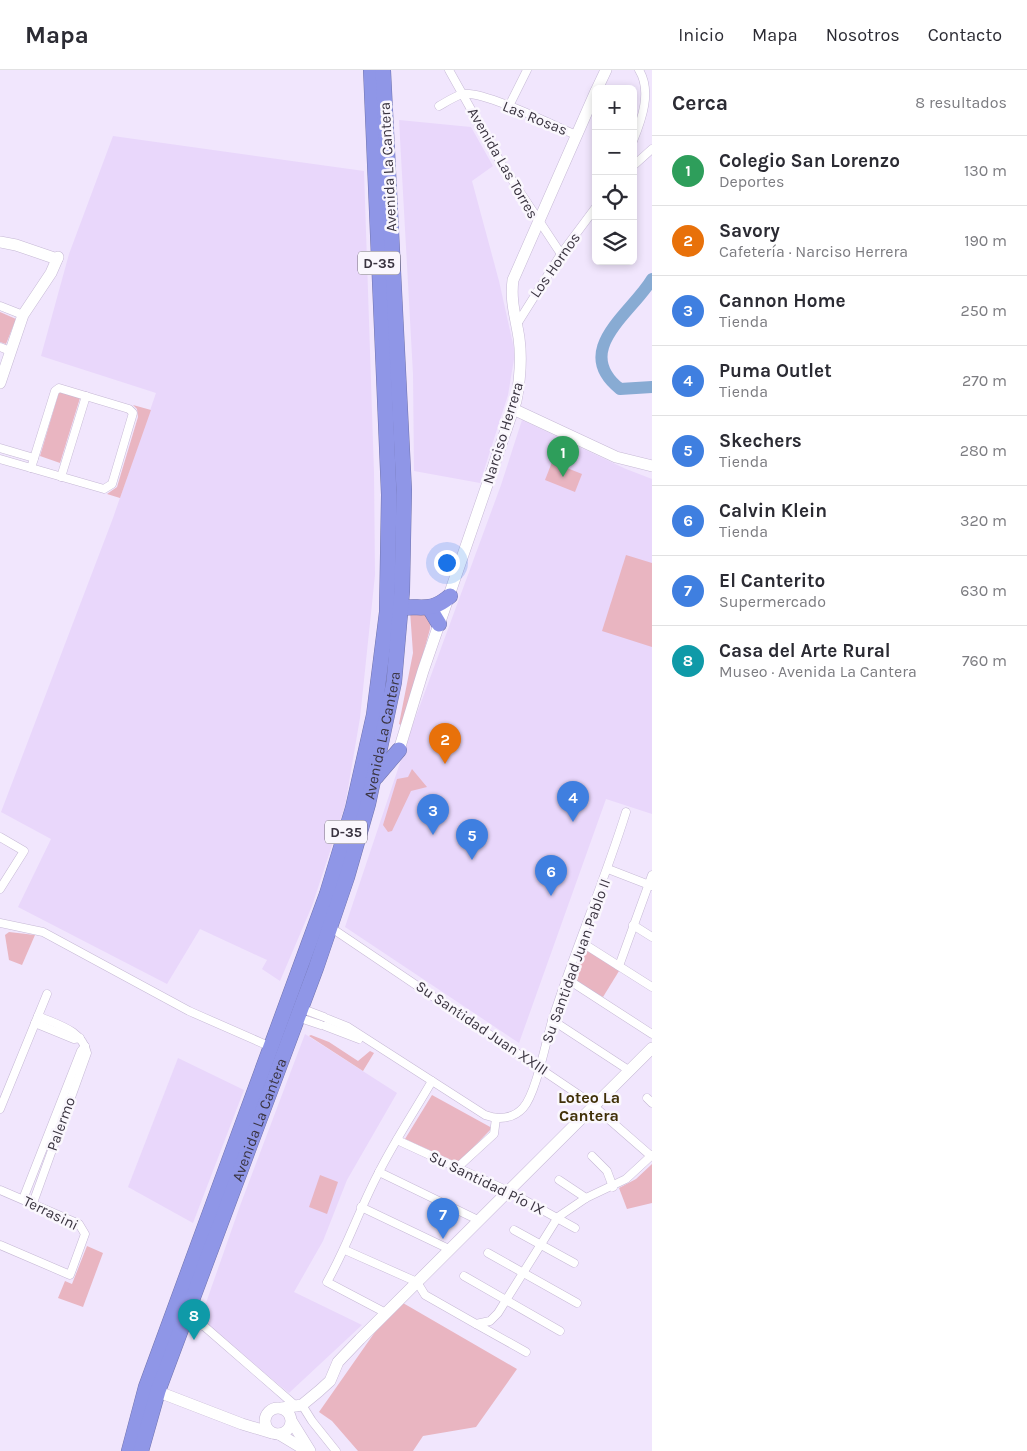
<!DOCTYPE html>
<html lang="es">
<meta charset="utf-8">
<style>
:root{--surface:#fff;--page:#f7f7f7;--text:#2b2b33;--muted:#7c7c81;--line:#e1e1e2;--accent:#0f766e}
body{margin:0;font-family:Karla,sans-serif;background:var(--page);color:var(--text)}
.controls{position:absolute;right:15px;top:15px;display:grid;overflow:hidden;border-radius:8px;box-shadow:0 2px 8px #0003}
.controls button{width:45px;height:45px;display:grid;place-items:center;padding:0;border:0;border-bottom:1px solid var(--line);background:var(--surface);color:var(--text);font:25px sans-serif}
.you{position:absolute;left:446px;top:492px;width:18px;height:18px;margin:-12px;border:4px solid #fff;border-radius:50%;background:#1a73e8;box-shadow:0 0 0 8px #1a73e833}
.badge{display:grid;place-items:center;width:32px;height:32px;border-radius:50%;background:var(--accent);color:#fff;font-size:16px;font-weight:700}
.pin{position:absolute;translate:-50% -41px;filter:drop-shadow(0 1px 2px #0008)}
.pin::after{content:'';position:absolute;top:26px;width:18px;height:15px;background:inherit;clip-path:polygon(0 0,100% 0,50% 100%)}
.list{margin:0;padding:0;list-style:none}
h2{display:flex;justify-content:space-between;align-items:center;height:65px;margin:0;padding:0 20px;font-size:21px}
h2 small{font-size:16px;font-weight:400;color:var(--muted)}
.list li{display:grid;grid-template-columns:32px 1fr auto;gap:15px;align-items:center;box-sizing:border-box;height:70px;padding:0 20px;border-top:1px solid var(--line)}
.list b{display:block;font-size:19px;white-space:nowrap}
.list p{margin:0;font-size:16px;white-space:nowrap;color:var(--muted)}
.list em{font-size:16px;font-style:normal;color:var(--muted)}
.icon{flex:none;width:28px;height:28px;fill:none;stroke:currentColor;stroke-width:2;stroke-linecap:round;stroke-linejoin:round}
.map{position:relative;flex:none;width:652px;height:1381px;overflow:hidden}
header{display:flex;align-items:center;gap:30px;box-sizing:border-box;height:70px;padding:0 25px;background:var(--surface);border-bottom:1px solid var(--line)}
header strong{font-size:24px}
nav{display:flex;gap:28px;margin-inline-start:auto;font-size:18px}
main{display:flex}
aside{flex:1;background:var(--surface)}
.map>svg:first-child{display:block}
.built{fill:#e9d7fb}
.green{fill:#e9b5c1}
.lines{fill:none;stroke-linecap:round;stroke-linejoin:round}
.river{stroke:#88abd3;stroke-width:12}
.street-casing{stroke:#c6b9d5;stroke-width:9}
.secondary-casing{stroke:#c6b9d5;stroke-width:12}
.highway-casing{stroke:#7174ad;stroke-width:16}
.street{stroke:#fff;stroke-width:8}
.secondary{stroke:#fff;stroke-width:11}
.highway{stroke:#8f96e7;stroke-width:15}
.labels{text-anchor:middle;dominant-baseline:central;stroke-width:5;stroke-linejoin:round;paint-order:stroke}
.shield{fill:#faf7fd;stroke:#746e79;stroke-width:1}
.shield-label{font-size:14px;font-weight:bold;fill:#3a3440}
.street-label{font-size:15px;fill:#3a3440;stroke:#faf7fd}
.neighbourhood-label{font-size:16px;font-weight:bold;fill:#403007;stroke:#faf7fd}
</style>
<header>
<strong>Mapa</strong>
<nav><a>Inicio</a><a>Mapa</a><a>Nosotros</a><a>Contacto</a></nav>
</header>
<main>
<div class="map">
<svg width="652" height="1381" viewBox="0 0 652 1381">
<rect width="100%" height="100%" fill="#f1e6fd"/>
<g class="built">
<polygon points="399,50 471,57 493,96 472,111 499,211 515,283 508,325 480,413 414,401 413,304"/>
<polygon points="113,66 364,101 374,402 375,505 360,648 345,736 312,836 280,911 262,899 267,890 200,859 167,914 18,837 51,769 1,742 113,448 156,323 41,286 69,184"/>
<polygon points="522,350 626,399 652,409 652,744 606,729 519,973 345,857 412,657 501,415"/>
<polygon points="305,964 397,1023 347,1110 323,1171 294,1222 362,1255 289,1323 200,1250 241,1133"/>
<polygon points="178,988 244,1020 193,1153 128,1117"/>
</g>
<g class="green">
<polygon points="0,242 16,249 6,274 0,272"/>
<polygon points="59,322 80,328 60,393 40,386"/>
<polygon points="133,335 151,340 120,428 107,424 117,417 138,347 137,339"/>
<polygon points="552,392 582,404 575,422 545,410"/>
<polygon points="626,485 652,493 652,577 602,561"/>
<polygon points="410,541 431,543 430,559 403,656 399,654 413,583"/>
<polygon points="412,699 427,717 411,721 392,761 388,762 383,755 397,709 408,707"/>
<polygon points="9,862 35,865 22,895 9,890 5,865"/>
<polygon points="584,878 619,901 603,927 572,910"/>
<polygon points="311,965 329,972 358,991 370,981 374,983 363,1001 309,966"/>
<polygon points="432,1025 492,1058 458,1093 405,1069"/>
<polygon points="652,1094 652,1133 627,1139 619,1118 636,1109"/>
<polygon points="320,1105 338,1112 327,1144 309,1137"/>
<polygon points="87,1176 103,1183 83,1237 58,1228 65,1211 72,1214"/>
<polygon points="403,1233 517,1299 476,1357 423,1366 413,1381 358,1381 332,1351 319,1342 375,1262"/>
</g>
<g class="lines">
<path class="river" d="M 652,209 C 632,243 571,280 620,319 L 652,317"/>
<defs>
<g id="street">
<polyline points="449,0 501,93 561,184"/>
<path d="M 439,36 C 446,32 455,26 463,24 C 482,20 555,56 576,65"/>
<polyline points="509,36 527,0"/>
<path d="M 633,71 C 642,49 652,21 639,0"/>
<polyline points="633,96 652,79"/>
<polyline points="0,236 23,245"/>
<polyline points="517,254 561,184 596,137"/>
<polyline points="0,277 10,281"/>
<polygon points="59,318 129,339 133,343 112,414 104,419 31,398 55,321"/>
<polyline points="0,378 34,388"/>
<polyline points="0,389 31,398"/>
<polyline points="61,407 86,326"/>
<polyline points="0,767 24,781 0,819"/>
<polyline points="608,799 652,816"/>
<polyline points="0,853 43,862 189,941 271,977"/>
<polyline points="633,855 652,867"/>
<polyline points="330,857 588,1031 651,1086"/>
<polyline points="581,872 652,917"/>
<polyline points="619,896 652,805"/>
<polyline points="567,909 652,964"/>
<polyline points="300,938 324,947"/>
<polyline points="297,947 321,955"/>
<path d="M 328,949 L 348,957 L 485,1045 C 498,1050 513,1049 523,1038 C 536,1024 546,971 552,951 C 574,881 604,813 626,742"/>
<polyline points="552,950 630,1001"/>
<polyline points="35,953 74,969 80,968"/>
<polyline points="325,956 359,969"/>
<polyline points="647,1028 652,1033"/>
<polyline points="0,1039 47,924"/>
<polyline points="397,1070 508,1121 575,1158"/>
<polyline points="592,1086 607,1101 613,1117"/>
<polyline points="458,1097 494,1064 496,1048"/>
<polyline points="379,1102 478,1150"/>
<polyline points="559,1110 586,1128"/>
<polyline points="0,1120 79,1154 85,1164 70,1205 0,1175"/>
<polyline points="23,1129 81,981 85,976"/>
<path d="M 33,1133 L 87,983 C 82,960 58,955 38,946"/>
<polyline points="361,1137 449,1179"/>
<polyline points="514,1160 574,1193"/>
<polyline points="345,1180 417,1212 425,1225 476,1254 490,1251 498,1243 558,1147 586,1128 626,1109 652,1085"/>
<polyline points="488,1183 577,1233"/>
<polyline points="464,1206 560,1261"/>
<path d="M 386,1243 L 327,1212 C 347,1177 359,1140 378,1104 C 394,1072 414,1042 432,1011"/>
<polyline points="186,1246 205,1257 297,1337"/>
<polyline points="476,1254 526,1282"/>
<polyline points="302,1335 312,1351 336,1381"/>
</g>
<g id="secondary">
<polyline points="597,19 606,0"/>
<polyline points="0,172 16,175 57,189"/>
<polyline points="0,313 23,245 51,203 58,187"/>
<polyline points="513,339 616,387 652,396"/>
<path d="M 399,680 L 423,601 L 516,331 C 520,310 522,290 519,268 C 516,248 510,231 513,210 L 596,21"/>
<polyline points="151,1319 242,1354 272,1363"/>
<circle cx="278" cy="1351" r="13"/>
<polyline points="282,1338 302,1335 319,1321 330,1311 338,1292 360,1269 652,978"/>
<polyline points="292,1352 310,1381"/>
<polyline points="279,1364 307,1381"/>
</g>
<g id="highway">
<polyline points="430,539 439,554"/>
<path d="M 393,540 C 418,532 427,546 450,526"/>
<polyline points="376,707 399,680"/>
<polyline points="129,1381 146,1317 327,824 353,738 374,645 387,542 389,425 371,0"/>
<path id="s1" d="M 141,1381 L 158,1321 L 316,898 L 347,807 L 368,734 L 394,612 L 402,521 L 404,420 L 383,0"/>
</g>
</defs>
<use href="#street" class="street-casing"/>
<use href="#secondary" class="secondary-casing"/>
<use href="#highway" class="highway-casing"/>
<use href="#street" class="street"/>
<use href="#secondary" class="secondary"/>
<use href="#highway" class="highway"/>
</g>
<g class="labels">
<g class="shield">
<rect x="358" y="181.5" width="42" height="23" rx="4"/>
<rect x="325" y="750.5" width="42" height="23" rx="4"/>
</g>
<g class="shield-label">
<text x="379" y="193">D-35</text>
<text x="346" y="762">D-35</text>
</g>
<g class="street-label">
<text transform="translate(535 48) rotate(22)">Las Rosas</text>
<text transform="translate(503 93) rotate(60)">Avenida Las Torres</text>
<text transform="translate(388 97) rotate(-93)">Avenida La Cantera</text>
<text transform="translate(555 195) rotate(-55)">Los Hornos</text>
<text transform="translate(503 363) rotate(-73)">Narciso Herrera</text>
<text stroke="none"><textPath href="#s1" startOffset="756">Avenida La Cantera</textPath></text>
<text transform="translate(576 891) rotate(-70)">Su Santidad Juan Pablo II</text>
<text transform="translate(482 958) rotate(34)">Su Santidad Juan XXIII</text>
<text stroke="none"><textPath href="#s1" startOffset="352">Avenida La Cantera</textPath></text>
<text transform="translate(61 1054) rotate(-70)">Palermo</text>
<text transform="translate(487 1113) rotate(26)">Su Santidad Pío IX</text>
<text transform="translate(51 1143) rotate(26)">Terrasini</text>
</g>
<g class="neighbourhood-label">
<text x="589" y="1027">Loteo La<tspan x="589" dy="18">Cantera</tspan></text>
</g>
</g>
</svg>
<div class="controls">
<button>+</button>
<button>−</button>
<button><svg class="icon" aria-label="locate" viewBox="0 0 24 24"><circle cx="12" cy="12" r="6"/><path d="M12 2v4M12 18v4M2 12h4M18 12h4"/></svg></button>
<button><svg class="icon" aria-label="layers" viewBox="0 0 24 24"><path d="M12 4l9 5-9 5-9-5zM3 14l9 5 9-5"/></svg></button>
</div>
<div class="you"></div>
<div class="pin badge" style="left:563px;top:407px;background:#2e9e5b">1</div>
<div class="pin badge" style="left:445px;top:694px;background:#e8710a">2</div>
<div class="pin badge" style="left:433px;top:765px;background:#3f7fe0">3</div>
<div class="pin badge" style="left:573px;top:752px;background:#3f7fe0">4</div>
<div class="pin badge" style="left:472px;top:790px;background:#3f7fe0">5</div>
<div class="pin badge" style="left:551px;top:826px;background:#3f7fe0">6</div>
<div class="pin badge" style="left:443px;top:1169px;background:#3f7fe0">7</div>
<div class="pin badge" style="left:194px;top:1270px;background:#0f9aa8">8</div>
</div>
<aside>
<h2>Cerca<small>8 resultados</small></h2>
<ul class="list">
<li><span class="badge" style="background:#2e9e5b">1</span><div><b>Colegio San Lorenzo</b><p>Deportes</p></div><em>130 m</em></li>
<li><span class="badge" style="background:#e8710a">2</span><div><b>Savory</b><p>Cafetería · Narciso Herrera</p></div><em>190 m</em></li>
<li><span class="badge" style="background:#3f7fe0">3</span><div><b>Cannon Home</b><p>Tienda</p></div><em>250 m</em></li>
<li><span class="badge" style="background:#3f7fe0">4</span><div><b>Puma Outlet</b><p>Tienda</p></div><em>270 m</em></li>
<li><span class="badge" style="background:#3f7fe0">5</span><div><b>Skechers</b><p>Tienda</p></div><em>280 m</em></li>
<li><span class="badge" style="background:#3f7fe0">6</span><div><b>Calvin Klein</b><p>Tienda</p></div><em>320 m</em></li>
<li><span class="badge" style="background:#3f7fe0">7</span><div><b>El Canterito</b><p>Supermercado</p></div><em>630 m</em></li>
<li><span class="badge" style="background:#0f9aa8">8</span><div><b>Casa del Arte Rural</b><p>Museo · Avenida La Cantera</p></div><em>760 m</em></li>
</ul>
</aside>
</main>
